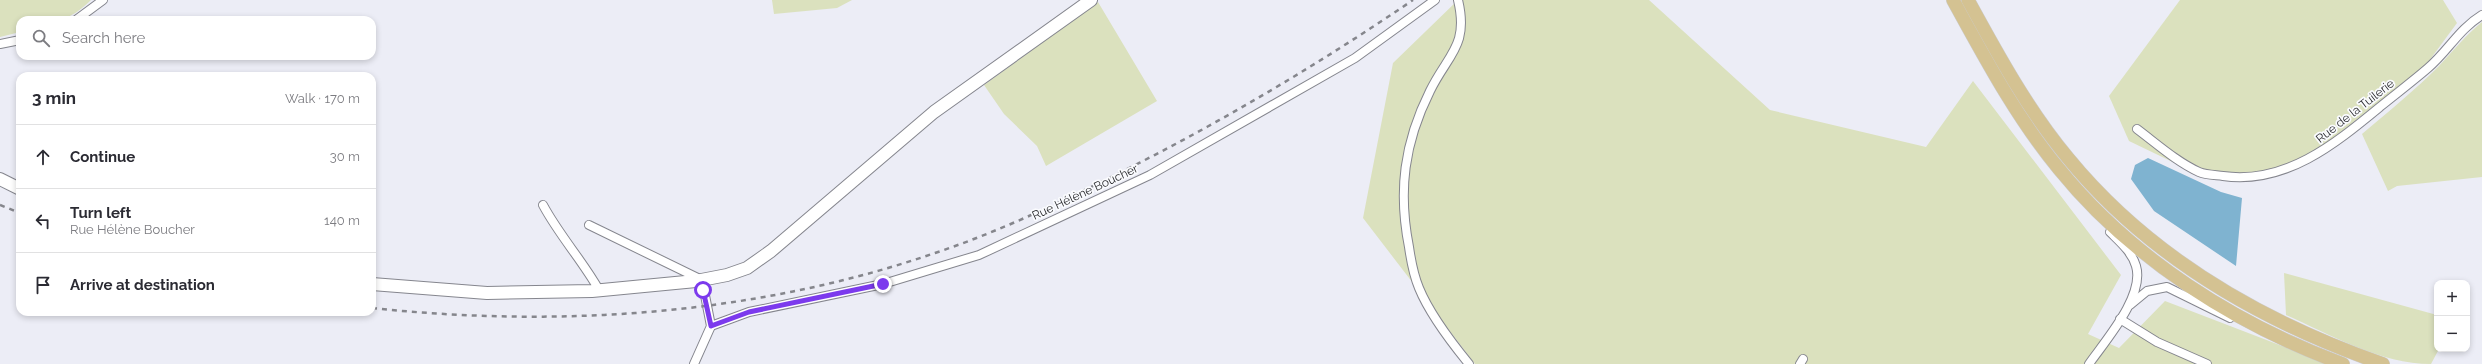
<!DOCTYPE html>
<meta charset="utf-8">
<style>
:root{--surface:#fff;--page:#f7f7f7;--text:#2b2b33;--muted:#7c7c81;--line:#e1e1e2}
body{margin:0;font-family:Raleway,sans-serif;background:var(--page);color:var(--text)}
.controls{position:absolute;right:12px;bottom:12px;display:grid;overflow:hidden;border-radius:8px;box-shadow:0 2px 6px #0003}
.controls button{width:36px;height:36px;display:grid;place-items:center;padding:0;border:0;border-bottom:1px solid var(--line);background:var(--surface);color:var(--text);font:20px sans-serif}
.stop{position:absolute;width:12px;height:12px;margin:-9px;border:3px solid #7c3aed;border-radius:50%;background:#fff}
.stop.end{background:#7c3aed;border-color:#fff;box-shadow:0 1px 4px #0008}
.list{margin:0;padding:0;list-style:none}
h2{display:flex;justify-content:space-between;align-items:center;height:52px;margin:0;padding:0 16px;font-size:17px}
h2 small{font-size:13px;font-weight:400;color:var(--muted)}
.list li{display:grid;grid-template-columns:26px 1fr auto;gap:12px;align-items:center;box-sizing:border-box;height:64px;padding:0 16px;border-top:1px solid var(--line)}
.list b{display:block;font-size:15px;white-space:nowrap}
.list p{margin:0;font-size:13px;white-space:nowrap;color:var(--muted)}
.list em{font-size:13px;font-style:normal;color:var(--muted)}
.icon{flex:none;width:22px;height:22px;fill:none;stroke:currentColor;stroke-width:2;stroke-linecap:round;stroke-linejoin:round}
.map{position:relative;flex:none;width:2482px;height:364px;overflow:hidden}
.search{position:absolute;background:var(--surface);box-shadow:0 2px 6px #0003;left:16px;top:16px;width:360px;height:44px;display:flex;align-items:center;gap:10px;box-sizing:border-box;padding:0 14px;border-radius:12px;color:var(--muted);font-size:15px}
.panel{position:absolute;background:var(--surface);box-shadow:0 2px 6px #0003;left:16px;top:72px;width:360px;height:244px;border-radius:12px}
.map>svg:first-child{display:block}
.green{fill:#dbe1be}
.water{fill:#7fb3d0}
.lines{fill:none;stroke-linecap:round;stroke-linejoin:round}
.street-casing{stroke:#85868e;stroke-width:10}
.secondary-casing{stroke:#85868e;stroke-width:14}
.primary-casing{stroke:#cccccd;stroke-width:14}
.street{stroke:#fff;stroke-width:8}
.secondary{stroke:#fff;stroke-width:12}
.primary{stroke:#d4c292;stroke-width:13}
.rail{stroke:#85868c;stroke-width:2.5;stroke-dasharray:5 5;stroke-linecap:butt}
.route{stroke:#7c3aed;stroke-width:5}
.labels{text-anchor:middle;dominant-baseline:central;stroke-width:3.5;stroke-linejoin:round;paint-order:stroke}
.street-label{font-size:12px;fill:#2b2c2f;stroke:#fafbfe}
</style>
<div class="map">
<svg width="2482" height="364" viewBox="0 0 2482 364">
<rect width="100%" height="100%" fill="#ecedf6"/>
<g class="green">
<path d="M 0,0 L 91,0 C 64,26 55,20 20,20 L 20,32 L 0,37 Z"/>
<polygon points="772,0 852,0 837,8 774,14"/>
<polygon points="1458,0 1649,0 1770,110 1926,147 1973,81 2121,275 2088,334 2119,348 2165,301 2329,364 1475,364 1363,218 1393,63"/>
<polygon points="2180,0 2443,0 2457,23 2426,65 2322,147 2268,175 2242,182 2208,179 2129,141 2109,96"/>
<polygon points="1098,2 1157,101 1046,166 1037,146 1004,114 984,85"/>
<path d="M 2482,22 L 2482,177 L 2397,186 L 2388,191 L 2362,134 C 2388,112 2415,90 2439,66 C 2454,50 2465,36 2482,22 Z"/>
<path d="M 2284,273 L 2437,315 L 2437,349 L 2439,349 L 2431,364 C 2381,364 2331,335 2286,315 Z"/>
</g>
<polygon class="water" points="2148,158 2221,192 2242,198 2236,266 2154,211 2131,179 2135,165"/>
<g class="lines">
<defs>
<g id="street">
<path d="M 1458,0 C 1469,46 1448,54 1430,91 C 1404,143 1398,191 1409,247 C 1411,261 1414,276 1419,288 C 1430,315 1451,342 1469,364"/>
<polyline points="76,20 103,0"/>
<polyline points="0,44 20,40"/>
<path d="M 2137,129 C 2157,144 2177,162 2199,172 C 2206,175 2216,175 2223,176 C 2286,185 2336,143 2381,106 C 2397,93 2413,81 2428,68 C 2448,51 2459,29 2482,15"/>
<path d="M 543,205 C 559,235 582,260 599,290"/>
<polyline points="589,225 702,280 711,326 694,364"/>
<polyline points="2130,305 2147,291 2167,287 2230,318"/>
<polyline points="2120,319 2157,342 2207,364"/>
<polyline points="711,326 749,312 883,284 979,255 1150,175 1355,58 1435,0"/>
<polyline points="1800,364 1803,359"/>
<path d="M 2089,364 C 2105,341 2145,296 2136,266 C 2132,252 2120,242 2110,232"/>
</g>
<g id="secondary">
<polyline points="0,179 20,189"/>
<polyline points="372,284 487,293 592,291 696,281 727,275 747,268 771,251 934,112 1091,0"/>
</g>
<g id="primary">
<path d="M 1953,0 C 1985,58 2016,117 2059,169 C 2132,259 2235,324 2343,364"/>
<path d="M 1968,0 C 1998,55 2028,110 2068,158 C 2150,258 2263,322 2383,364"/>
</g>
</defs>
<use href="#street" class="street-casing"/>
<use href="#secondary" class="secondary-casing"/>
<use href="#primary" class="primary-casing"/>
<use href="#street" class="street"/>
<use href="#secondary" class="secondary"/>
<use href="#primary" class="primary"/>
<g class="rail">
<polyline points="0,205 20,213"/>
<path d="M 372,308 C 560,328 755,315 935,253 C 992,234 1046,209 1099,183 C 1208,130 1313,68 1413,0"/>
</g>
</g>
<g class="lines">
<polyline class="route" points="703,290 711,326 749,312 883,284"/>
</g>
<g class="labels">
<g class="street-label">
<text transform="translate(2355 111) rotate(-38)">Rue de la Tuilerie</text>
<text transform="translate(1085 192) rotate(-25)">Rue Hélène Boucher</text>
</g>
</g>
</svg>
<div class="controls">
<button>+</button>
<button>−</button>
</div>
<div class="stop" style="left:703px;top:290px"></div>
<div class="stop end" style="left:883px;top:284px"></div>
<div class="search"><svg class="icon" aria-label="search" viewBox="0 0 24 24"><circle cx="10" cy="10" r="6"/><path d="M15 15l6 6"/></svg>Search here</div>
<section class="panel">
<h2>3 min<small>Walk · 170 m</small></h2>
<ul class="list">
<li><svg class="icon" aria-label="ahead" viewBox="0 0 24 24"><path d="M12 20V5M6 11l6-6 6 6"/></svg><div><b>Continue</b></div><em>30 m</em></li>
<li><svg class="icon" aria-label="left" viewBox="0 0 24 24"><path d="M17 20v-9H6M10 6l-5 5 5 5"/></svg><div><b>Turn left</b><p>Rue Hélène Boucher</p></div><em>140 m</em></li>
<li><svg class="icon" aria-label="arrive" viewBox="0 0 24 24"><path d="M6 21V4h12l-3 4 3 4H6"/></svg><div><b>Arrive at destination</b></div></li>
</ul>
</section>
</div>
